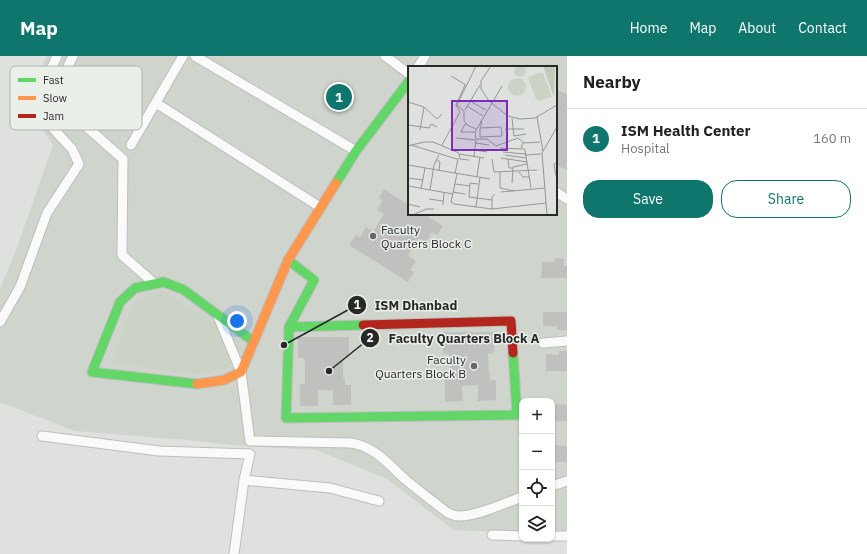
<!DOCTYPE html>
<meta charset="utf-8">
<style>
:root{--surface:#fff;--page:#f2f2f2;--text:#222;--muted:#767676;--line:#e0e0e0;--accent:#0f766e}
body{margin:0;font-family:"IBM Plex Sans",sans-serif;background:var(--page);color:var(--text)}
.controls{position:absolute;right:12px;bottom:12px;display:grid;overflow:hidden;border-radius:8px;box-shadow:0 1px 3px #0004}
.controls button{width:36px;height:36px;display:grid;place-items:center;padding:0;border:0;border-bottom:1px solid var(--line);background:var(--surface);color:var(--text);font:20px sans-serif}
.you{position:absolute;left:237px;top:265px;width:14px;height:14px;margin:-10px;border:3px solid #fff;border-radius:50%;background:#1a73e8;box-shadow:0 0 0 6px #1a73e833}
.badge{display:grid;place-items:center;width:26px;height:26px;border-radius:50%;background:var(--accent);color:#fff;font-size:13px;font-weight:700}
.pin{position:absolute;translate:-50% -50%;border:2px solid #fff;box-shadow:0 1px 4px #0006}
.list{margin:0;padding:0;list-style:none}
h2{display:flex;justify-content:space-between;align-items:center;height:52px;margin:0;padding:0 16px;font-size:17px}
h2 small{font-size:13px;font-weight:400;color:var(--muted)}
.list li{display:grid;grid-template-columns:26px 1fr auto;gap:12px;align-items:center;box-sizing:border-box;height:60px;padding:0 16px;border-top:1px solid var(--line)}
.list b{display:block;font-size:15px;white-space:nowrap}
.list p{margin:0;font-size:13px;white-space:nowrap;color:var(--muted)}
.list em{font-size:13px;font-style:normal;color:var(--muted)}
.actions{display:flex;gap:8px;padding:12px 16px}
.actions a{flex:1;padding:9px 0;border:1px solid var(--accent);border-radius:16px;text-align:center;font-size:14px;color:var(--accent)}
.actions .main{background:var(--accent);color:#fff}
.icon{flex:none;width:22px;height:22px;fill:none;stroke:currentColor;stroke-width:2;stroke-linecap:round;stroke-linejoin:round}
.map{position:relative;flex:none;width:567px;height:498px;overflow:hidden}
header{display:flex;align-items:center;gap:24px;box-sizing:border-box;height:56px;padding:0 20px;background:var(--accent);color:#fff}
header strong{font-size:19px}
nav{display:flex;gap:22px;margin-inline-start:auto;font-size:14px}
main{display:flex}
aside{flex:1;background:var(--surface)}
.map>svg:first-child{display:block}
.built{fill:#cfd4cd;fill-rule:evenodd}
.green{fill:#cbd3c6}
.building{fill:#c0c1bf}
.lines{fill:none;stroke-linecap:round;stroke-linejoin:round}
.street-casing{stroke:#bdbfbd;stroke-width:11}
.fast-casing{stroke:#bdbfbd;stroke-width:11}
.slow-casing{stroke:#bdbfbd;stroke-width:11}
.jam-casing{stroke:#bdbfbd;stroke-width:11}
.street{stroke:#fafafa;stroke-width:9}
.fast{stroke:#63d668;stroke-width:9}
.slow{stroke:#ff974d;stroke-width:9}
.jam{stroke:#b3261e;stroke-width:9}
.poi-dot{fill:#676967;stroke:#ebefea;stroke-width:1.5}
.labels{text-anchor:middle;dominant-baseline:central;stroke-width:3;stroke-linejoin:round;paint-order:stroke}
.poi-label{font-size:12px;fill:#272927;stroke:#ebefea;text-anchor:start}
.inset-road{fill:none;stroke:#959795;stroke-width:1}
.view{fill:#7b2cbf;fill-opacity:0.15;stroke:#7b2cbf;stroke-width:2}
.inset-edge{fill:none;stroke:#272927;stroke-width:2}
.key{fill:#ebefea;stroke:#b0b4b0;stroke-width:1}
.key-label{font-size:11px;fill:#272927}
.leader{fill:none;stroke:#272927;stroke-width:1.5}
.callout-dot{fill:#272927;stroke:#ebefea;stroke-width:1.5}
.mark-label{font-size:12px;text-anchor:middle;font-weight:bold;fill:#fff}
.callout-label{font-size:13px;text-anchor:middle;font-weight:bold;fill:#272927;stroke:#ebefea;stroke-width:3;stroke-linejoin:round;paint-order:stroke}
</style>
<header>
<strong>Map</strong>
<nav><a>Home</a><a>Map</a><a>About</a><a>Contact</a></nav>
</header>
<main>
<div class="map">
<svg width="567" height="498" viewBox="0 0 567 498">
<rect width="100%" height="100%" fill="#dfe1de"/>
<path class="built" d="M 47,0 L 567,0 L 567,479 L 552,478 L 552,345 L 522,345 L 522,477 L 454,474 L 385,422 L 317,394 L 244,390 L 186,384 L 75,375 L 0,346 L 0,233 L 15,197 L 53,89 L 25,47 ZM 409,11 L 556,11 L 556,158 L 409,158 Z"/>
<polygon class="green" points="162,234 241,285 227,312 197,319 113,306 134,246"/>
<g class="building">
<polygon points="556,34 567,38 567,114 556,109"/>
<polygon points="384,133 409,149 409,158 424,158 443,170 437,179 432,176 426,186 419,182 410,196 408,200 416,205 410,214 414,216 408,226 349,189 356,179 360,181 366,171 373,176 384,158 377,154 383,144 379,142"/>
<polygon points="555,202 564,203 564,210 567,210 567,222 541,222 542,206 555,206"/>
<polygon points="543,256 567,256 567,274 557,274 557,270 543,270"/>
<polygon points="443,276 494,276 494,297 488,297 489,318 490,318 490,324 496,324 496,344 478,345 478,329 462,330 463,345 445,346 445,323 450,323 450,304 449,298 443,298"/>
<polygon points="298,281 349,281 349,301 343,302 343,322 345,322 345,329 351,329 351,349 333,349 333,334 318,334 318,350 300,350 300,328 305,328 305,309 304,302 298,302"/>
<polygon points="559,295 567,295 567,315 546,315 546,298 559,299"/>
<polygon points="552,348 567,349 567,365 552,365"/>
<polygon points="552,389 567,390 567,406 552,406"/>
</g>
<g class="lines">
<defs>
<g id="street">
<polyline points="73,0 57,33 56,44 123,103 122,199 155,228"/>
<polyline points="195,0 356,95"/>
<polyline points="385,0 409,18"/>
<polyline points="418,11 425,0"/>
<polyline points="156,47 320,151"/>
<polyline points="131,89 183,0"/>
<polyline points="556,136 567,143"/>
<path d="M 218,260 L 241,316 L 250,385 L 351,387 C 376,391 388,408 406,424 C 420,436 434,446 448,457 C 452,459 456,460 460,460 C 477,460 505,447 522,441"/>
<polyline points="0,266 20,231 47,157 79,108 72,93 36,54 39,39 57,0"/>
<polyline points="543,287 567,285"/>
<polyline points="42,380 159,395 250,398 244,424 234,498"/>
<polyline points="244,424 330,432 379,445"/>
<polyline points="552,430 567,425"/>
<polyline points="492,479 522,480"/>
<polyline points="552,480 567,480"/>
</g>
<g id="fast">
<polyline points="336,127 356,95 409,25"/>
<polyline points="288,204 314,224 289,271 286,362 517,359 513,297"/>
<polyline points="289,271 363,269"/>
<polyline points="197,328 92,316 120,246 135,232 164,226 184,234 253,285"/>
</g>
<polyline id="slow" points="197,328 224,324 241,316 288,204 336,127"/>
<polyline id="jam" points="363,269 511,265 513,297"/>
</defs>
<use href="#street" class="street-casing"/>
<use href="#fast" class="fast-casing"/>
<use href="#slow" class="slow-casing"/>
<use href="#jam" class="jam-casing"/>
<use href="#street" class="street"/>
<use href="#fast" class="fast"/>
<use href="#slow" class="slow"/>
<use href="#jam" class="jam"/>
</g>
<g class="poi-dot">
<circle cx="373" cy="180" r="4"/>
<circle cx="474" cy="310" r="4"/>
</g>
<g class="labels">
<g class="poi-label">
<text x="381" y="173">Faculty<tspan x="381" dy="14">Quarters Block C</tspan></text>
<text x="466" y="303" text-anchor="end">Faculty<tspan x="466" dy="14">Quarters Block B</tspan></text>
</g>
</g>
<g transform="translate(408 10)">
<rect width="149" height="149" fill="#dfe1de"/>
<path d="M106 5a6 6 0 1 1 12 0a6 6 0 1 1-12 0ZM 129,7 L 135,7 L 144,31 L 132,35 L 128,33 L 120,12 ZM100 21a9 9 0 1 1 18 0a9 9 0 1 1-18 0Z" fill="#cbd3c6"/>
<path d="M 135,0 L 149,0 L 147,1 L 146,31 Z" fill="#c0ccb9"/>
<path class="inset-road" d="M 83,0 L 73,15 L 73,23 L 81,35 L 100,50 L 112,53 L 127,52 L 149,39M 43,10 L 58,19M 62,35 L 78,44M 0,36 L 16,41 L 29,53 L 34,48M 59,40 L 75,50M 57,44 L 72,19M 129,51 L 135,85M 104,52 L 106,70 L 118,68M 72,55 L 74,57 L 72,62 L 72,71 L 94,70 L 93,61 L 72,62M 59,58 L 56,55 L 56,45 L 49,39 L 68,0M 0,59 L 21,62 L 23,58 L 29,61M 68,63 L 57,58 L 53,66 L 67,66 L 94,20M 97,63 L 116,63M 12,64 L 16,41M 67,66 L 68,73 L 79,73 L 88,80 L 110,72 L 116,77 L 132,76M 48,72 L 68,74 L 66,90M 68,77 L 81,79M 115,77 L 113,81 L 117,84 L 123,122M 3,79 L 49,93M 34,79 L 52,46 L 48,39 L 57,19M 0,80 L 16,76 L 25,76 L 51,87 L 52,93 L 61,94M 92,82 L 114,83M 67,84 L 79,86M 95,86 L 117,88M 51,88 L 76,92M 97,89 L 118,92M 117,89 L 133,88M 93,92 L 119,96M 84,93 L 86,106 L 129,104M 100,93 L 101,102 L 105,102M 29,94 L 32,96 L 31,105M 0,101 L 0,99 L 82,113M 92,106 L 92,122 L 106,125M 111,106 L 115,111 L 121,111M 47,108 L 50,92M 49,108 L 43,136 L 46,138 L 84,143 L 138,137M 69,110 L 72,91M 148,110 L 146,98 L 149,96M 0,112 L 15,114M 104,117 L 105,101 L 119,98M 47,118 L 62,120M 70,118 L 62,117 L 61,131 L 84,134M 0,120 L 45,128M 13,123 L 17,102M 22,124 L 26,99 L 31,89M 45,126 L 57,128M 93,126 L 137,122M 21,133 L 35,135M 0,138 L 12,141M 35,139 L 36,126M 68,141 L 72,111M 84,143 L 84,131 L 87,128M 5,149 L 18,143 L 26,143M 139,149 L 134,87 L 149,61"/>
<path class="view" d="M 44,35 L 99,35 L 99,84 L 44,84 Z"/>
<rect width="149" height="149" class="inset-edge"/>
</g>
<rect x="10" y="10" width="132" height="64" rx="6" class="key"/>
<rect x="18" y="22" width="18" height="4" fill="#63d668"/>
<rect x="18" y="40" width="18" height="4" fill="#ff974d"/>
<rect x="18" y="58" width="18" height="4" fill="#b3261e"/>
<g class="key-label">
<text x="43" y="28">Fast</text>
<text x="43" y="46">Slow</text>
<text x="43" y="64">Jam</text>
</g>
<path class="leader" d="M284 289L357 249M329 315L370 282"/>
<g class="callout-dot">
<circle cx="284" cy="289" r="4"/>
<circle cx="329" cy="315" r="4"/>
<circle cx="357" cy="249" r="10"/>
<circle cx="370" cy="282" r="10"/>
</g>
<g class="mark-label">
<text x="357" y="253">1</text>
<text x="370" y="286">2</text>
</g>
<g class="callout-label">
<text x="416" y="254">ISM Dhanbad</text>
<text x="464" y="287">Faculty Quarters Block A</text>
</g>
</svg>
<div class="controls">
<button>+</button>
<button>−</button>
<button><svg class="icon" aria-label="locate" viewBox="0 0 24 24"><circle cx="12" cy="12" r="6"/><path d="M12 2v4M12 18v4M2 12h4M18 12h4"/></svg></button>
<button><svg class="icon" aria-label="layers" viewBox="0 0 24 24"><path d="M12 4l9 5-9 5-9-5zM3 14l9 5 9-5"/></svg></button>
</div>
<div class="you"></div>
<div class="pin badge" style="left:339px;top:41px">1</div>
</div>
<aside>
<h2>Nearby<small></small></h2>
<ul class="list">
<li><span class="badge">1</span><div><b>ISM Health Center</b><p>Hospital</p></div><em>160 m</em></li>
</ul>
<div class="actions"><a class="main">Save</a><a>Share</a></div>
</aside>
</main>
